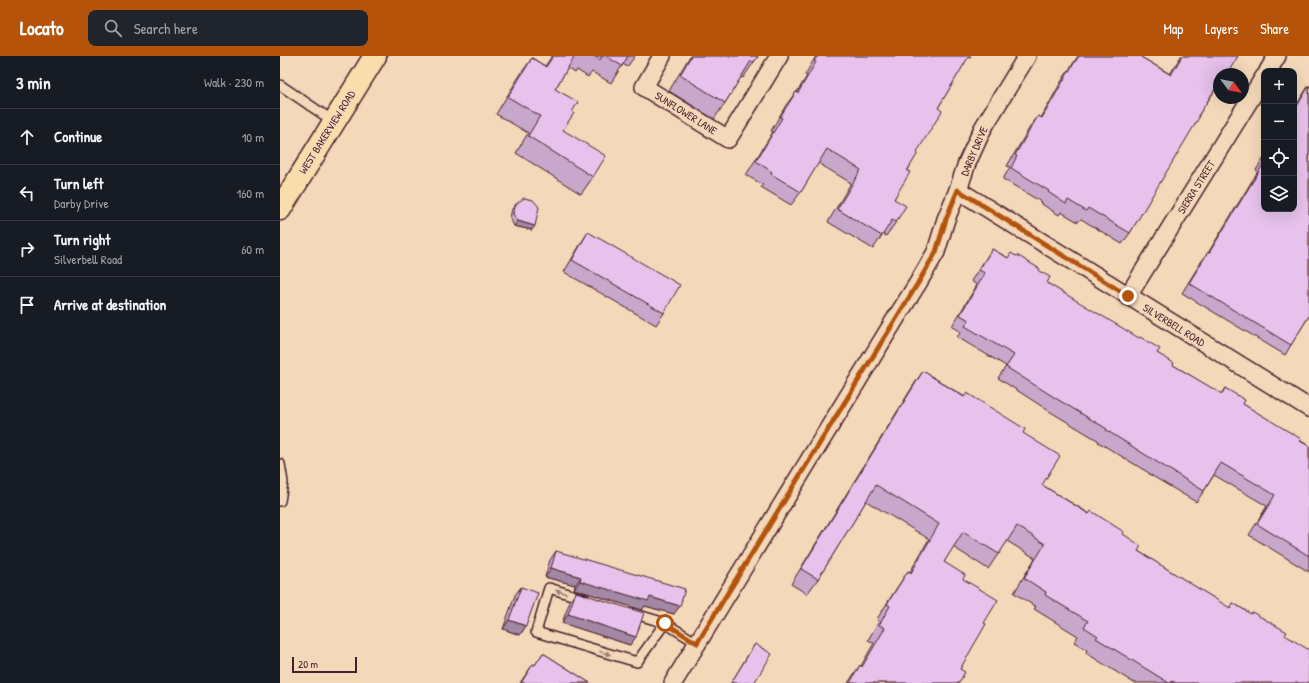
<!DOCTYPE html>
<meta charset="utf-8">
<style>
:root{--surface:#171b24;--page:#20242c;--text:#f1f3f6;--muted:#9ea1a6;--line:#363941;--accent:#b45309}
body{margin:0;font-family:"Patrick Hand",sans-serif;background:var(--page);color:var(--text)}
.controls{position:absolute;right:12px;top:12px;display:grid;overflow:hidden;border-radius:8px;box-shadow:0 4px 16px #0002}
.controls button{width:36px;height:36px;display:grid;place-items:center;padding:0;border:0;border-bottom:1px solid var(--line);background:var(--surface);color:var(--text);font:20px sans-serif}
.compass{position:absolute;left:933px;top:12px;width:36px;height:36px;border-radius:50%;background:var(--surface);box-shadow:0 4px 16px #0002;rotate:122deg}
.scale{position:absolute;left:12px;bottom:10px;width:65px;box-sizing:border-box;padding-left:4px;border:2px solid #4a1f2b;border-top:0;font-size:11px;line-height:14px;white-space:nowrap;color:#4a1f2b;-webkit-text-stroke:3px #f3d8ba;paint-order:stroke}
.stop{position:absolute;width:12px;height:12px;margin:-9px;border:3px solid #b45309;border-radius:50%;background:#fff}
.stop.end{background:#b45309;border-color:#fff;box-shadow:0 1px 4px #0008}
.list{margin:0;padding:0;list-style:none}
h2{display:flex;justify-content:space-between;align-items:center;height:52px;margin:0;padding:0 16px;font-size:17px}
h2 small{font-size:13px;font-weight:400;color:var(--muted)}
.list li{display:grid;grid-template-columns:26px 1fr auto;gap:12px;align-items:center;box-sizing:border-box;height:56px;padding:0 16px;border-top:1px solid var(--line)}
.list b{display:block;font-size:15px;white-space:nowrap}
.list p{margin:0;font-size:13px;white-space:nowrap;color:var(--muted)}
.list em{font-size:13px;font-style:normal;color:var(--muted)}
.icon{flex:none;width:22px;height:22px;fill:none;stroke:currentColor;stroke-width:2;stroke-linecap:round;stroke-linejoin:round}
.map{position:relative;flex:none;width:1029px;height:627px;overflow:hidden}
header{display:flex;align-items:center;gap:24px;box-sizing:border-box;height:56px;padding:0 20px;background:var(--accent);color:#fff}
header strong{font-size:19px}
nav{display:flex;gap:22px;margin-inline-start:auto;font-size:14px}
.search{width:280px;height:36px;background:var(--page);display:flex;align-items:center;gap:10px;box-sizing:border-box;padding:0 14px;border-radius:8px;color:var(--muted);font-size:15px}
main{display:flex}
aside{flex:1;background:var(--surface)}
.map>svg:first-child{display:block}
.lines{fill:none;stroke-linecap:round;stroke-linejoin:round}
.lane-casing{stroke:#4a1f2b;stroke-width:12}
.street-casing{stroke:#4a1f2b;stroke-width:20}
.primary-casing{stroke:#4a1f2b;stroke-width:25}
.lane{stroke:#f3d8ba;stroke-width:9}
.street{stroke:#f3d8ba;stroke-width:17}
.primary{stroke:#f9deab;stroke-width:22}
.wall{fill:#c7a7cb;stroke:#4a1f2b}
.shaded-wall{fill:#a288a5;stroke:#4a1f2b}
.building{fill:#e7c2ec;stroke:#4a1f2b}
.oneway{fill:#9e7c72}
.route{stroke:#b45309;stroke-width:5}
.labels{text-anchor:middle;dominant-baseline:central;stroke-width:3;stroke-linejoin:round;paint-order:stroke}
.street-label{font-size:11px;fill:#4a1f2b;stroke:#f3d8ba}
</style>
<header>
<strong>Locato</strong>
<div class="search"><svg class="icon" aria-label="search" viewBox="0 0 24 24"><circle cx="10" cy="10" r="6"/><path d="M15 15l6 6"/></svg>Search here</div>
<nav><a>Map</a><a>Layers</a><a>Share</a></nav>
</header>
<main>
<aside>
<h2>3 min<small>Walk · 230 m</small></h2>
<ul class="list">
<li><svg class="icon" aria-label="ahead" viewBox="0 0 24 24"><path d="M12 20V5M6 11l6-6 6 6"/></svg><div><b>Continue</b></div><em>10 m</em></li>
<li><svg class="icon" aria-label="left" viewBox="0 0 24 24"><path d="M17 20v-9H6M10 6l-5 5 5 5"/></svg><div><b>Turn left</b><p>Darby Drive</p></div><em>160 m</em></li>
<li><svg class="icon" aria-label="right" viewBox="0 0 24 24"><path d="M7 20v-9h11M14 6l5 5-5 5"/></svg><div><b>Turn right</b><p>Silverbell Road</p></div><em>60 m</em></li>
<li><svg class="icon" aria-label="arrive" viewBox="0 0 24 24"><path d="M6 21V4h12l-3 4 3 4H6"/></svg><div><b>Arrive at destination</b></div></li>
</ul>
</aside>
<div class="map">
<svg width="1029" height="627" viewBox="0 0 1029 627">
<rect width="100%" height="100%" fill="#f3d8ba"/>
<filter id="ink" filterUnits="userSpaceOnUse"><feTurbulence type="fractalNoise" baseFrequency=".025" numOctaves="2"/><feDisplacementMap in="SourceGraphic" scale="8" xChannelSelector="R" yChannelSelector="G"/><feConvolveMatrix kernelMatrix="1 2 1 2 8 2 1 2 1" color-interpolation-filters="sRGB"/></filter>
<g filter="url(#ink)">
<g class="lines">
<defs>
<g id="lane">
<polyline points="0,29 53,65"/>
<polyline points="0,408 3,426 0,445"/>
<polyline points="305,543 269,532 256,576 357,606 385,567"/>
<polyline points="352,557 385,567 417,587"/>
</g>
<g id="street">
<polyline points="382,0 364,31 448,83 499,0"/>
<polyline points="988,15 997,0"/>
<polyline points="678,134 1029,352"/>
<polyline points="848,240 984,21"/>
<polyline points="393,627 616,262 638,227 656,196 666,163 678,134 687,107 703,72 747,0"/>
</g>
<polyline id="primary" points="0,153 95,0"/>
</defs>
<use href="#lane" class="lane-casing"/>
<use href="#street" class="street-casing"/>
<use href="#primary" class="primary-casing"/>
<use href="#lane" class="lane"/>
<use href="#street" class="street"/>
<use href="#primary" class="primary"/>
</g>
<g class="wall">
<polygon points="272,0 355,0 347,11 343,8 331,27 312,16 308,21 297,14 295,17 288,12 275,33 292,56 283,74 313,121 301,138 236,97 248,77 216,58 240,19 252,2 265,10"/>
<polygon points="410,0 478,0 463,22 461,21 445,47 434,63 389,35"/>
<polygon points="536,0 691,0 690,2 688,1 658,52 614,143 616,166 606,180 603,178 593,193 548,166 571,127 538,107 521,136 511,149 481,131 483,129 466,119 493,76 491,75 506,49 516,36 517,36 527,20 525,19"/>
<polygon points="798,0 861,0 861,1 890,18 901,0 958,0 939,18 939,30 938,32 937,31 918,60 850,177 842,188 801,163 798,166 781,156 779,159 760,147 761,146 723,123 730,111 727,110 750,71 758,60 761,62 781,26"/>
<polygon points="1029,29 1029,260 1011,289 1005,299 902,237 921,206 928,197 978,115 976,114 984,102 984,153 1014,153 1014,53"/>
<polygon points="236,148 252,174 234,170 230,162 232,153"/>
<polygon points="308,176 384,257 376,269 284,216 300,189"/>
<polygon points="712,193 728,202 759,215 767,227 877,297 893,309 941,338 945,332 963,348 1029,390 1029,516 969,479 987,450 934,419 924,435 916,446 869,418 869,417 818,386 819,385 769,355 718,322 726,310 677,281 681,276 672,270 697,229 691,225"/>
<polygon points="643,315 743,377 762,429 843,478 858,495 949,552 953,547 1005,579 1029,627 854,627 806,597 807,594 794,586 798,580 754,553 756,551 734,537 755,502 727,485 708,513 673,491 664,506 683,523 704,567 680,613 679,627 568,627 580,609 581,610 594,587 588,584 599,565 597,563 618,530 628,515 630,516 649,483 586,445 538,523 527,538 511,528 633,330"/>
<polygon points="276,495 394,558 365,550 362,554 294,533 295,529 265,521 270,504"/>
<polygon points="241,531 246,570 240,579 223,573 235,539"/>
<polygon points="296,536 350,589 282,567 290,545"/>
<polygon points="475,588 474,627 451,627 469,597"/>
<polygon points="263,597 310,627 240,627 253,608 255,609"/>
</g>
<g class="shaded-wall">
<polygon points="238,165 255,170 252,174 234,170"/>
<polygon points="271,512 301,521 295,529 265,521"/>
<polygon points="300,525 370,541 400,550 394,558 365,550 362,554 294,533"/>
<polygon points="288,558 356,581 350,589 282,567"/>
<polygon points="229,564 246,570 240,579 223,573"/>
</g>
<g class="building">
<polygon points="273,0 295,0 275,33 298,46 292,56 294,57 283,74 326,100 313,121 248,80 260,60 228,41 252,2 266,11"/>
<polygon points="314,0 322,0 320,4"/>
<polygon points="326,0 348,0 342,10"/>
<polygon points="411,0 478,0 474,6 471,5 445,47 400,19"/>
<polygon points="538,0 689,0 658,52 662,55 637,96 638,97 627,115 630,116 614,143 626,150 616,166 612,164 602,180 557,153 581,114 547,93 521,136 491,118 492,116 476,105 502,62 500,61 516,36 518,37 536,6 534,5"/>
<polygon points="799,0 861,0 861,1 891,19 902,0 958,0 947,18 939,18 939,27 918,60 920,60 908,80 850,177 808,152 806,155 788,144 786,148 768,136 769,135 731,112 737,100 735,99 758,60 762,62 789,15"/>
<polygon points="1029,30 1029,260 1011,289 909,227 928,196 929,197 984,107 984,153 1014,153 1014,55"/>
<polygon points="244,142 253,144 259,151 255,170 238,165 233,158 236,148"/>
<polygon points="308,176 400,229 384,257 292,204"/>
<polygon points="712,193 728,202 731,197 736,200 737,199 760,213 759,215 770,221 767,227 859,282 860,281 880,293 877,297 894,307 893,309 942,338 945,332 965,344 963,348 1021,383 1020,385 1029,390 1029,500 977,468 995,439 941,407 924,435 877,406 826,374 827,373 777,343 726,311 734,299 685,270 689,264 680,259 705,217 699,214"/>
<polygon points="643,315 684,341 687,337 745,373 743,377 780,400 762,429 809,458 811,455 844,476 843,478 861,490 858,495 950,552 953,547 971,558 972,556 1007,576 1005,579 1029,594 1029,627 896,627 892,625 891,627 889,627 816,582 818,580 804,571 808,565 765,539 766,536 744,522 765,488 737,470 719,498 683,476 664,506 685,519 683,523 718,544 704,567 706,568 680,613 685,616 679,627 570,627 580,609 582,611 605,572 599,569 610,550 607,548 628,515 631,517 659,468 596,429 538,523 521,513"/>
<polygon points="276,495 405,533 400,550 370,541 368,545 300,525 301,521 271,512"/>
<polygon points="241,531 258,537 246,570 229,564"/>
<polygon points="296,536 364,557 356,581 288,558"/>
<polygon points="475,588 492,598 474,627 451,627"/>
<polygon points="263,597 310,627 241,627 253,608 255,609"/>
</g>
<defs><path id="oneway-solid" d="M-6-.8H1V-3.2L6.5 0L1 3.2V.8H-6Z"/></defs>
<g class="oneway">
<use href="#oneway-solid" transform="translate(281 536) rotate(-163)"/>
<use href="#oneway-solid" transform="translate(325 597) rotate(17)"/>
</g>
</g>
<g class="lines" filter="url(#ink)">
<polyline class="route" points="385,567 417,587 638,227 656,196 666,163 678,134 848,240"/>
</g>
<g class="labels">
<g class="street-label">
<text transform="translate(406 57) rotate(32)">SUNFLOWER LANE</text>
<text transform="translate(47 76) rotate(-58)">WEST BAKERVIEW ROAD</text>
<text transform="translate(694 95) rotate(-67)">DARBY DRIVE</text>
<text transform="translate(916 131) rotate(-58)">SIERRA STREET</text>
<text transform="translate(894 269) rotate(32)">SILVERBELL ROAD</text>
</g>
</g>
</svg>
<div class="controls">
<button>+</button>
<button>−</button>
<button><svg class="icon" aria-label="locate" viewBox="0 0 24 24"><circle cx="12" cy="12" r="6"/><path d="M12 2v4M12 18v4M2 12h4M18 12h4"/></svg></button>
<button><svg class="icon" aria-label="layers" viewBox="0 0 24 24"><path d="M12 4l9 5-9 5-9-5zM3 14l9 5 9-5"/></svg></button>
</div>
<svg class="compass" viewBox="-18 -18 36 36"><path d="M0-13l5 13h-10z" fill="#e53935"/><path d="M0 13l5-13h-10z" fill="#9ea1a6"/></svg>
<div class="scale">20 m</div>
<div class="stop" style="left:385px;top:567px"></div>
<div class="stop end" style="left:848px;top:240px"></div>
</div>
</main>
